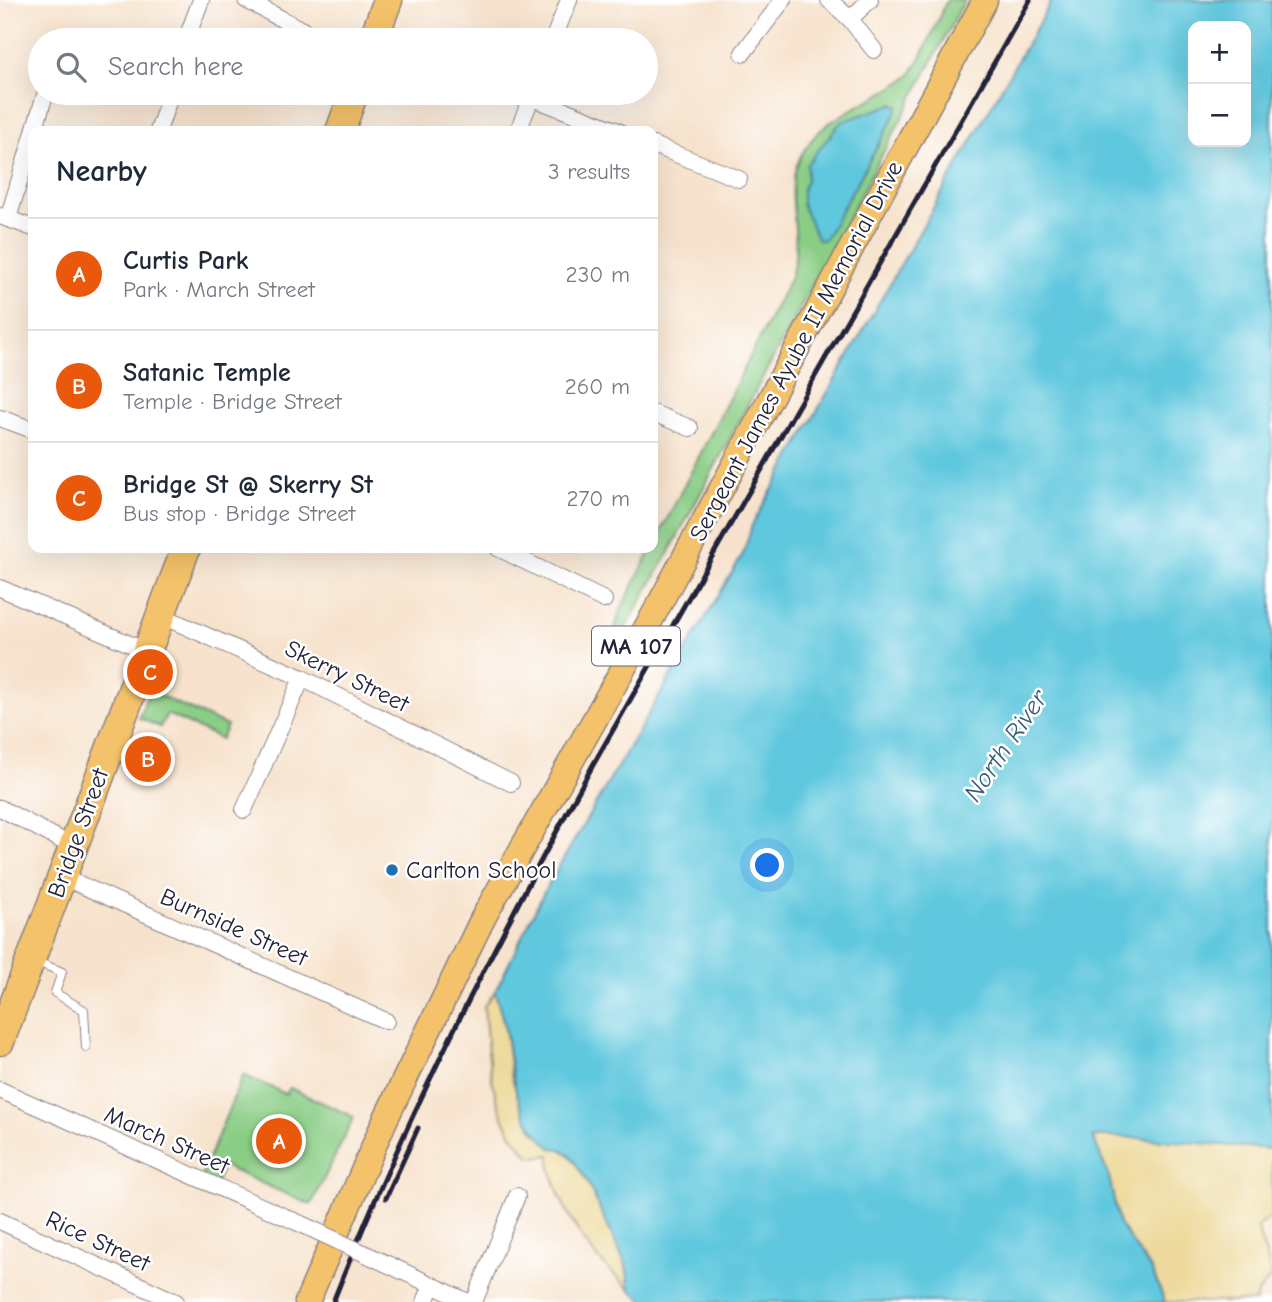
<!DOCTYPE html>
<meta charset="utf-8">
<style>
:root{--surface:#fff;--page:#f2f2f3;--text:#1f2937;--muted:#747a83;--line:#e0e1e3;--accent:#ea580c}
body{margin:0;font-family:"Comic Neue",sans-serif;background:var(--page);color:var(--text)}
.controls{position:absolute;right:21px;top:21px;display:grid;overflow:hidden;border-radius:14px;box-shadow:0 7px 28px #0002}
.controls button{width:63px;height:63px;display:grid;place-items:center;padding:0;border:0;border-bottom:2px solid var(--line);background:var(--surface);color:var(--text);font:35px sans-serif}
.you{position:absolute;left:768px;top:866px;width:24px;height:24px;margin:-18px;border:5px solid #fff;border-radius:50%;background:#1a73e8;box-shadow:0 0 0 10px #1a73e833}
.badge{display:grid;place-items:center;width:46px;height:46px;border-radius:50%;background:var(--accent);color:#fff;font-size:23px;font-weight:700}
.pin{position:absolute;translate:-50% -50%;border:4px solid #fff;box-shadow:0 2px 7px #0006}
.list{margin:0;padding:0;list-style:none}
h2{display:flex;justify-content:space-between;align-items:center;height:91px;margin:0;padding:0 28px;font-size:30px}
h2 small{font-size:23px;font-weight:400;color:var(--muted)}
.list li{display:grid;grid-template-columns:46px 1fr auto;gap:21px;align-items:center;box-sizing:border-box;height:112px;padding:0 28px;border-top:2px solid var(--line)}
.list b{display:block;font-size:26px;white-space:nowrap}
.list p{margin:0;font-size:23px;white-space:nowrap;color:var(--muted)}
.list em{font-size:23px;font-style:normal;color:var(--muted)}
.icon{flex:none;width:38px;height:38px;fill:none;stroke:currentColor;stroke-width:2;stroke-linecap:round;stroke-linejoin:round}
.map{position:relative;flex:none;width:1272px;height:1302px;overflow:hidden}
.search{position:absolute;background:var(--surface);box-shadow:0 7px 28px #0002;left:28px;top:28px;width:630px;height:77px;display:flex;align-items:center;gap:18px;box-sizing:border-box;padding:0 24px;border-radius:38px;color:var(--muted);font-size:26px}
.panel{position:absolute;background:var(--surface);box-shadow:0 7px 28px #0002;left:28px;top:126px;width:630px;height:427px;border-radius:14px}
.map>svg:first-child{display:block}
.green{fill:#8acd85;stroke:#567860;stroke-width:2}
.sand{fill:#eeda9e;stroke:#887e6c;stroke-width:2}
.water{fill:#61c8de;stroke:#42758c;stroke-width:2;fill-rule:evenodd}
.lines{fill:none;stroke-linecap:round;stroke-linejoin:round}
.lane-casing{stroke:#8c8284;stroke-width:10}
.street-casing{stroke:#8c8284;stroke-width:18}
.primary-casing{stroke:#8c8284;stroke-width:27}
.highway-casing{stroke:#8c8284;stroke-width:31}
.lane{stroke:#fff;stroke-width:8}
.street{stroke:#fff;stroke-width:16}
.primary{stroke:#f4c26a;stroke-width:24}
.highway{stroke:#f4c26a;stroke-width:28}
.rail{stroke:#22223b;stroke-width:5}
.street-bridge-casing{stroke:#8c8284;stroke-width:18;stroke-linecap:butt}
.street-bridge{stroke:#fff;stroke-width:16}
.poi-dot{fill:#1f6fb2;stroke:#fff;stroke-width:2.5}
.labels{text-anchor:middle;dominant-baseline:central;stroke-width:5;stroke-linejoin:round;paint-order:stroke}
.shield{fill:#fff;stroke:#646476;stroke-width:2}
.shield-label{font-size:23px;font-weight:bold;fill:#22223b}
.street-label{font-size:24px;fill:#22223b;stroke:#fff}
.poi-label{font-size:24px;fill:#22223b;stroke:#fff;text-anchor:start}
.water-label{font-size:26px;font-style:italic;fill:#385c74;stroke:#fff}
</style>
<div class="map">
<svg width="1272" height="1302" viewBox="0 0 1272 1302">
<rect width="100%" height="100%" fill="#fff"/>
<filter id="ink" filterUnits="userSpaceOnUse"><feTurbulence type="fractalNoise" baseFrequency=".0143" numOctaves="2"/><feDisplacementMap in="SourceGraphic" scale="14" xChannelSelector="R" yChannelSelector="G"/><feConvolveMatrix kernelMatrix="1 2 1 2 8 2 1 2 1" color-interpolation-filters="sRGB"/></filter>
<filter id="wash" filterUnits="userSpaceOnUse"><feTurbulence type="fractalNoise" baseFrequency=".00686" numOctaves="4" result="noise"/><feDisplacementMap in="SourceGraphic" scale="28" xChannelSelector="R" yChannelSelector="G"/><feGaussianBlur stdDeviation="1.57" result="paint"/><feColorMatrix in="noise" values="0 0 0 0 0 0 0 0 0 0 0 0 0 0 0 0 0 1.4 0 .05"/><feComposite in="paint" operator="in"/></filter>
<g filter="url(#wash)">
<rect width="100%" height="100%" fill="#f7e3cd"/>
<g class="green">
<path d="M 947,0 L 965,0 L 668,554 L 615,646 L 616,625 L 620,611 L 791,277 C 792,270 795,263 795,256 C 799,225 786,196 797,165 C 815,115 870,106 908,77 C 918,70 940,14 947,0 Z"/>
<polygon points="149,691 227,726 221,739 167,714 160,727 139,718"/>
<polygon points="243,1075 286,1094 290,1088 354,1117 311,1205 223,1166 214,1186 200,1179"/>
</g>
<g class="sand">
<path d="M 495,992 L 506,1032 L 511,1075 L 523,1111 L 534,1132 L 570,1155 L 587,1181 L 626,1265 L 630,1289 C 617,1277 602,1264 591,1250 C 574,1228 549,1183 550,1155 L 531,1157 C 489,1119 489,1059 484,1006 Z"/>
<path d="M 1093,1137 L 1127,1137 L 1272,1149 L 1272,1216 L 1258,1226 C 1259,1245 1270,1258 1271,1277 L 1257,1294 L 1255,1302 L 1165,1302 L 1152,1271 L 1119,1224 L 1109,1177 Z"/>
</g>
<g class="water">
<path d="M 1052,0 L 1272,0 L 1272,1149 L 1127,1137 L 1093,1137 L 1109,1177 L 1119,1224 L 1152,1271 L 1165,1302 L 645,1302 L 630,1289 L 626,1265 L 587,1181 L 570,1155 L 561,1149 L 551,1148 C 513,1113 514,1082 506,1034 C 504,1020 499,1006 495,992 L 545,890 L 744,552 L 752,525 ZM 1246,26 L 1246,142 L 1193,142 L 1193,26 Z"/>
<polygon points="893,104 898,106 890,124 825,239 818,240 802,204 802,191 807,179 807,164 841,122"/>
</g>
</g>
<g filter="url(#ink)">
<g class="lines">
<defs>
<polyline id="lane" points="37,962 62,972 55,993 84,1010 86,1047"/>
<g id="street">
<polyline points="246,0 321,40"/>
<polyline points="829,0 850,19 874,50"/>
<polyline points="850,19 870,0"/>
<polyline points="186,40 201,0"/>
<polyline points="553,40 569,0"/>
<polyline points="743,53 783,0"/>
<polyline points="520,93 618,131"/>
<polyline points="34,131 45,95"/>
<polyline points="158,131 171,93"/>
<polyline points="518,131 533,93"/>
<polyline points="653,145 739,179"/>
<polyline points="0,216 33,228"/>
<polyline points="8,219 33,135"/>
<polyline points="653,413 690,428"/>
<polyline points="0,418 33,430"/>
<polyline points="498,548 604,600"/>
<polyline points="0,588 146,651"/>
<polyline points="160,615 302,678 511,783"/>
<polyline points="0,808 74,847"/>
<polyline points="244,810 302,678"/>
<polyline points="63,877 386,1021"/>
<polyline points="0,1090 301,1224"/>
<polyline points="0,1221 176,1302"/>
<polyline points="387,1264 468,1302"/>
<polyline points="425,1302 432,1285"/>
<polyline points="474,1302 517,1196"/>
</g>
<polyline id="primary" points="307,1302 385,1120 483,918 654,614 985,0"/>
<g id="highway">
<polyline points="373,40 388,0"/>
<polyline points="340,131 354,93"/>
<path d="M 0,1041 C 63,877 123,712 186,548"/>
</g>
</defs>
<use href="#lane" class="lane-casing"/>
<use href="#street" class="street-casing"/>
<use href="#primary" class="primary-casing"/>
<use href="#highway" class="highway-casing"/>
<use href="#lane" class="lane"/>
<use href="#street" class="street"/>
<use href="#primary" class="primary"/>
<use href="#highway" class="highway"/>
<g class="rail">
<polyline points="386,1198 418,1128"/>
<path d="M 333,1302 C 406,1116 497,939 593,765 L 1030,0"/>
</g>
<defs>
<polyline id="street-bridge" points="301,1224 387,1264"/>
</defs>
<use href="#street-bridge" class="street-bridge-casing"/>
<use href="#street-bridge" class="street-bridge"/>
</g>
</g>
<circle class="poi-dot" cx="392" cy="870" r="7"/>
<g class="labels">
<rect class="shield" x="592" y="626.5" width="88" height="39" rx="5"/>
<g class="shield-label">
<text x="636" y="646">MA 107</text>
</g>
<g class="street-label">
<text transform="translate(796 351) rotate(-62)">Sergeant James Ayube II Memorial Drive</text>
<text transform="translate(347 676) rotate(26)">Skerry Street</text>
<text transform="translate(78 833) rotate(-70)">Bridge Street</text>
<text transform="translate(234 927) rotate(24)">Burnside Street</text>
<text transform="translate(167 1140) rotate(24)">March Street</text>
<text transform="translate(98 1241) rotate(25)">Rice Street</text>
</g>
<g class="poi-label">
<text x="406" y="870">Carlton School</text>
</g>
<g class="water-label">
<text transform="translate(1006 746) rotate(-56)">North River</text>
</g>
</g>
</svg>
<div class="controls">
<button>+</button>
<button>−</button>
</div>
<div class="you"></div>
<div class="pin badge" style="left:279px;top:1141px">A</div>
<div class="pin badge" style="left:148px;top:759px">B</div>
<div class="pin badge" style="left:150px;top:672px">C</div>
<div class="search"><svg class="icon" aria-label="search" viewBox="0 0 24 24"><circle cx="10" cy="10" r="6"/><path d="M15 15l6 6"/></svg>Search here</div>
<section class="panel">
<h2>Nearby<small>3 results</small></h2>
<ul class="list">
<li><span class="badge">A</span><div><b>Curtis Park</b><p>Park · March Street</p></div><em>230 m</em></li>
<li><span class="badge">B</span><div><b>Satanic Temple</b><p>Temple · Bridge Street</p></div><em>260 m</em></li>
<li><span class="badge">C</span><div><b>Bridge St @ Skerry St</b><p>Bus stop · Bridge Street</p></div><em>270 m</em></li>
</ul>
</section>
</div>
